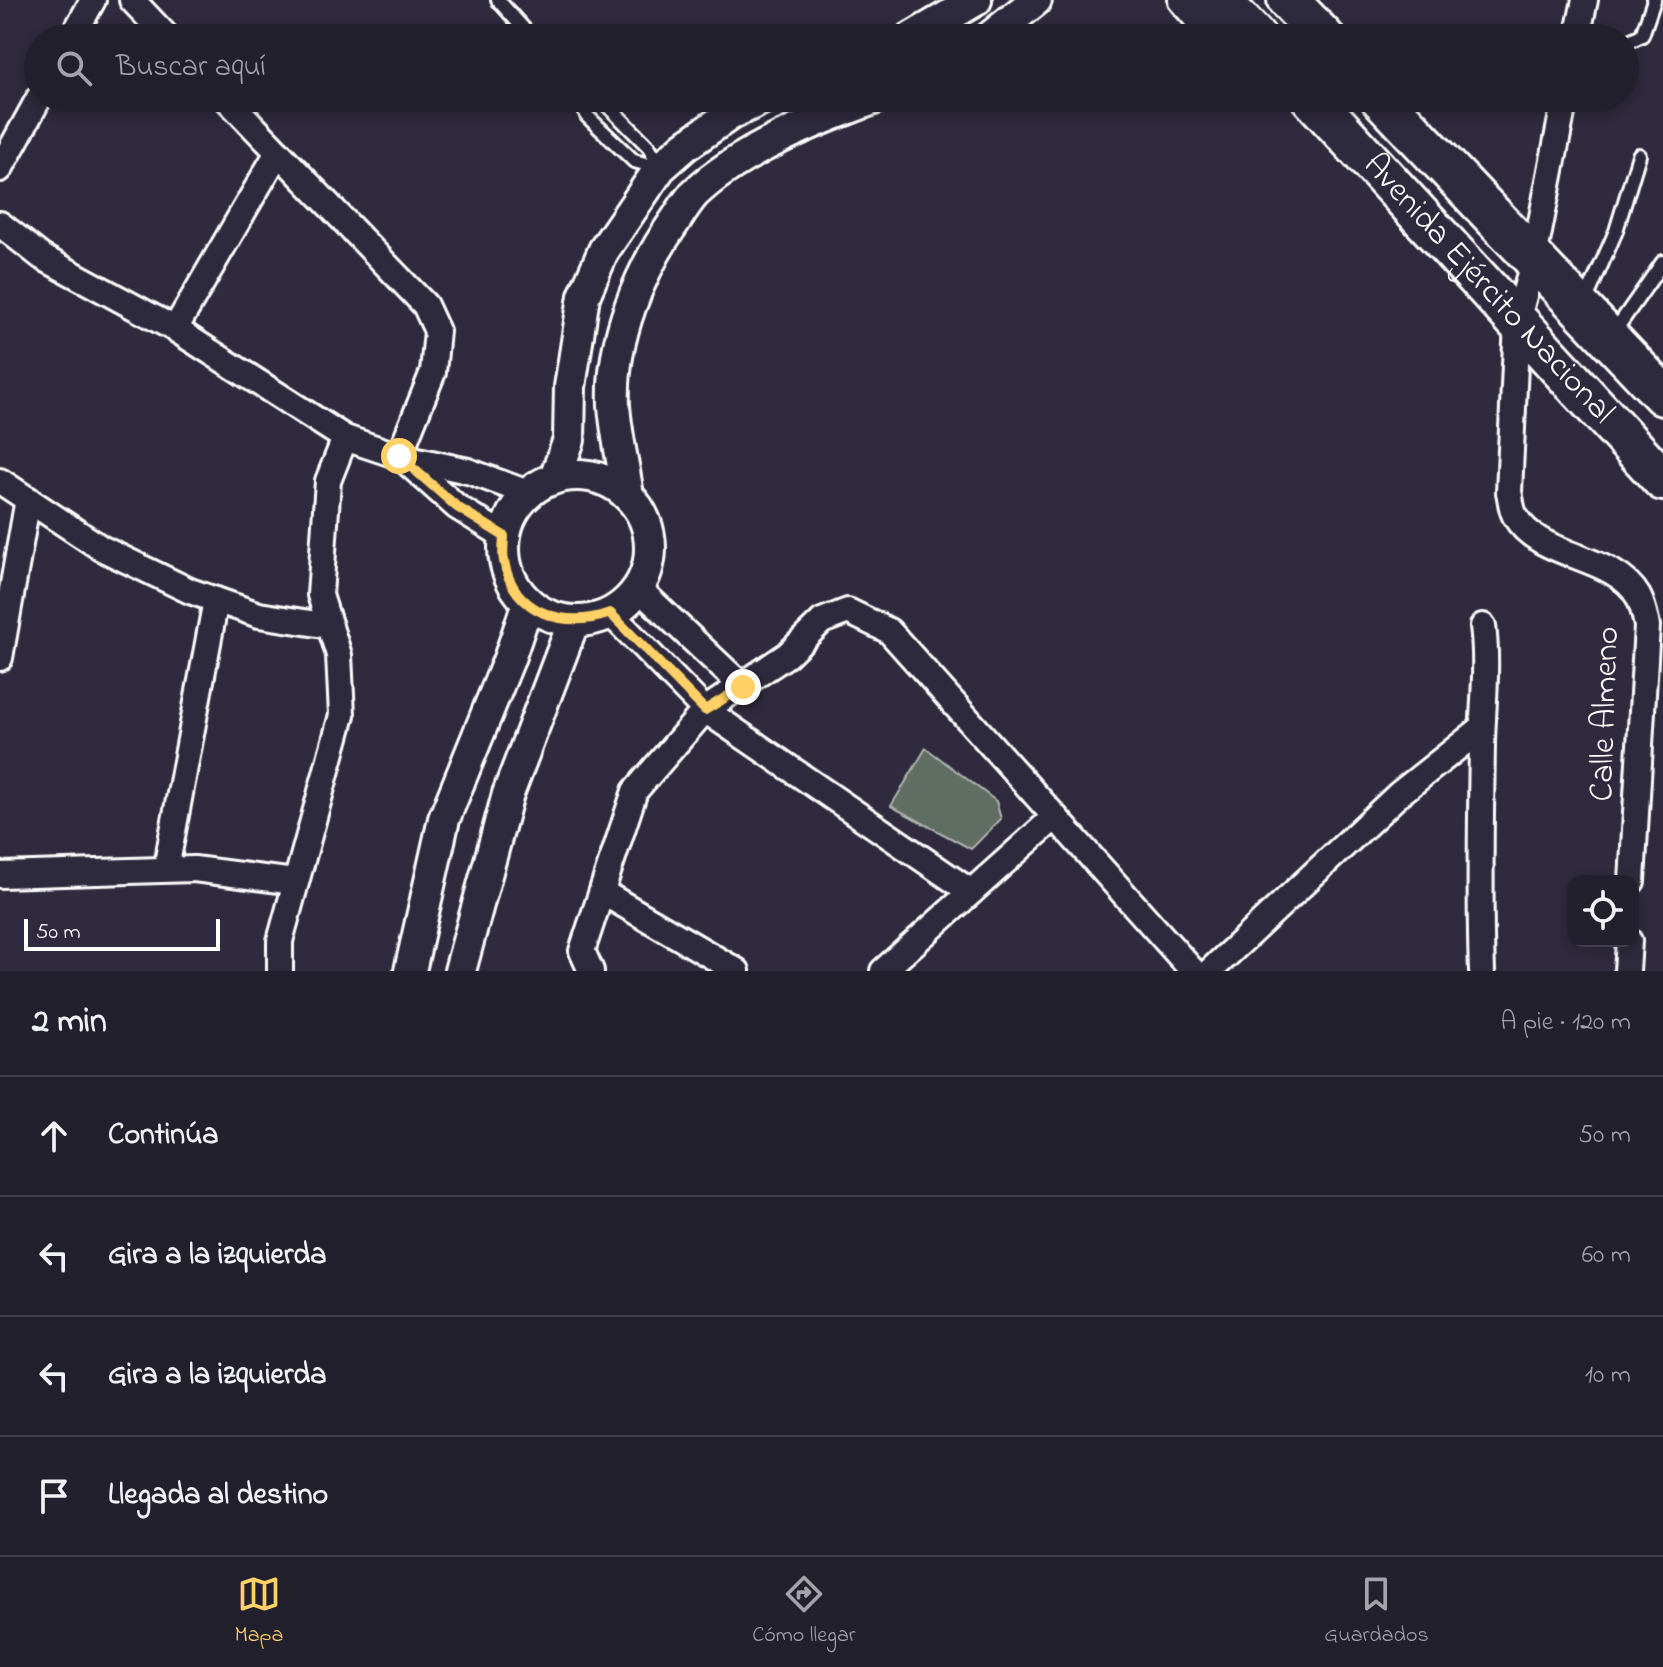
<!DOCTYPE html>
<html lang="es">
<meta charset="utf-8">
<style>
:root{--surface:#23202e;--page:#2b2836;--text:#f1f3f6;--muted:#a3a3aa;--line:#403e4a;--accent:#ffd166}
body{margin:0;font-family:"Indie Flower",sans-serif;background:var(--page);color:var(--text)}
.controls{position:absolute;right:24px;bottom:24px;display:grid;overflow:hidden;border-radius:16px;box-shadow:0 4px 12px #0003}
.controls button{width:72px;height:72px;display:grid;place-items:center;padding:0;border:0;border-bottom:2px solid var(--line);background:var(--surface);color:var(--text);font:40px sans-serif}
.scale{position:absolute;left:24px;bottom:20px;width:196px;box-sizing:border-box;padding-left:8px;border:4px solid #fff;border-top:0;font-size:22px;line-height:28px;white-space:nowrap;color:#fff;-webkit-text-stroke:6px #2f2a3d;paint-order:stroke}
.stop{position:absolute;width:24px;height:24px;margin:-18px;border:6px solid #ffd166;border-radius:50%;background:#fff}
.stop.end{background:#ffd166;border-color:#fff;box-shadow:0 2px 8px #0008}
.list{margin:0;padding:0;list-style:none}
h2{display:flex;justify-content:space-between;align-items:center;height:104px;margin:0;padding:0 32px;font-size:34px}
h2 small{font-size:26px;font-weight:400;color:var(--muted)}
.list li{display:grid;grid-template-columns:52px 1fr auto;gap:24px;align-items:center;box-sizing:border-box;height:120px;padding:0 32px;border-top:2px solid var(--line)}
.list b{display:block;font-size:30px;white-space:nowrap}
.list em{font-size:26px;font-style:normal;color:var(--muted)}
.icon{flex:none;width:44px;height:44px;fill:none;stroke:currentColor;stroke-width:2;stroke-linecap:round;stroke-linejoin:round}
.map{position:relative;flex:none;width:1663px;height:971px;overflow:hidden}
.search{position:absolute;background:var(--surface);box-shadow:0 4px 12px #0003;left:24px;right:24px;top:24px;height:88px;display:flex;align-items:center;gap:20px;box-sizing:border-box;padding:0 28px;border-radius:44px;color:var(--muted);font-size:30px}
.sheet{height:584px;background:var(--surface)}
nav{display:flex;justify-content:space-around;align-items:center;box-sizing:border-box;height:112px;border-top:2px solid var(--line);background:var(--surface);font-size:22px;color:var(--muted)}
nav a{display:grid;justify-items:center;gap:4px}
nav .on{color:var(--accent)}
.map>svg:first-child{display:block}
.green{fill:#606d62;stroke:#b0b6b0;stroke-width:2}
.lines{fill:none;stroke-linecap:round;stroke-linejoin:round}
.service-casing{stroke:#fff;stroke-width:18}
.minor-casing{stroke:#fff;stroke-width:30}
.tertiary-casing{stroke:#fff;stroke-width:36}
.primary-casing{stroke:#fff;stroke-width:46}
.service{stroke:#2f2a3d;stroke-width:12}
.minor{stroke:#2f2a3d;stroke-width:24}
.tertiary{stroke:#2f2a3d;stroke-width:30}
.primary{stroke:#2f2a3d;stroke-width:40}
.route{stroke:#ffd166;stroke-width:10}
.labels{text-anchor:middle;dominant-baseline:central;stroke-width:6;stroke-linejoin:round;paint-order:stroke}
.street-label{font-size:34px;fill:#fff;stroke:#2f2a3d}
</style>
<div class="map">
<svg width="1663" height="971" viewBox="0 0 1663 971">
<rect width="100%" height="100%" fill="#2f2a3d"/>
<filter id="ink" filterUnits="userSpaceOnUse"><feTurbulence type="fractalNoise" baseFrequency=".0125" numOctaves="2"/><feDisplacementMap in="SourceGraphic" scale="16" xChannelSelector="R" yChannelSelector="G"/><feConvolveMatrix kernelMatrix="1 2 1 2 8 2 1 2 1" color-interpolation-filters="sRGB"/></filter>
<g filter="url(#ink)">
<polygon class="green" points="926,748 996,801 1001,819 971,849 891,806"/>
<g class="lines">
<defs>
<g id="service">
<polyline points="498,0 532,38"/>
<polyline points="1578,30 1606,38"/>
<polyline points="1625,43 1642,35 1654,0"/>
<polyline points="580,98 587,116 634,161 660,168"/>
<polyline points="600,98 649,147 660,168"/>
<polyline points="1585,302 1616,231 1639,155"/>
<polyline points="1614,332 1663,262"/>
</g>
<g id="minor">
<polyline points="132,0 168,38"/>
<polyline points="72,38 93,0"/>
<polyline points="1577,38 1585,0"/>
<polyline points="226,98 425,305 437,331 433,372 399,456"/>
<path d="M 1565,98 L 1534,258 L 1517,322 L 1509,492 C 1511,500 1511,509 1515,516 C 1539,559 1614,554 1638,596 C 1643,605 1645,616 1647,626 L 1632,881"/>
<polyline points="0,169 39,98"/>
<polyline points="0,224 42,257 175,329 345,438 399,456 468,471 528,493"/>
<polyline points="175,329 278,152"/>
<polyline points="401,457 457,507 504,536"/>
<polyline points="0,481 101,548 190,591 259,615 330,626"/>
<polyline points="638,588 743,687"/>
<polyline points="610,613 705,710 971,892"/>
<polyline points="0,658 28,499"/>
<polyline points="166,869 216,600"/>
<polyline points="0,875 194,869 295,882"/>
<polyline points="602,892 737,971"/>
<polyline points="280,971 280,941 342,715 339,655 320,595 328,481 345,438"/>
<polyline points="591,971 582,951 635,791 705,710 787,655 822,621 848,611 889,631 1193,971"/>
<polyline points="883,971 1055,817"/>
<polyline points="1210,971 1399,794 1482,728"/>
<path d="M 1482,971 C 1479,895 1481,819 1482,743 C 1483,703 1488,665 1483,626"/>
<polyline points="1627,971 1629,941"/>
</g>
<g id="tertiary">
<polyline points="1184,0 1217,38"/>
<polyline points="911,38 976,0"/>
<polyline points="989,38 1036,0"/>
<circle cx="577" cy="548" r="73"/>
<polyline points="555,478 569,440 570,387 584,296 604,250 660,168 685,146 731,114 764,98"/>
<path d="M 628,496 C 624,466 616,435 614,405 C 611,340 639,271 677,218 C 682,210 688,201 694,194 C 738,151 819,119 876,98"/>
<polyline points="410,971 444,819 509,659 528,603"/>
<polyline points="460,971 508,794 574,621"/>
</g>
<g id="primary">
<polyline points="1220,0 1256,38"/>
<polyline points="1288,0 1324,38"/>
<path id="s1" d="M 1312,98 L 1663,480"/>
<polyline points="1381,98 1663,395"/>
</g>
</defs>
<use href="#service" class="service-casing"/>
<use href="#minor" class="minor-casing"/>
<use href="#tertiary" class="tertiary-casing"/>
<use href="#primary" class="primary-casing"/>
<use href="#service" class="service"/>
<use href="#minor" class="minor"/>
<use href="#tertiary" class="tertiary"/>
<use href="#primary" class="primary"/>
</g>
</g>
<g class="lines" filter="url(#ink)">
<path class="route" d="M 399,456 L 457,507 L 504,536 C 504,543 502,553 504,561 C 513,613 565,630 610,613 L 705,710 L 743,687"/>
</g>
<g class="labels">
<g class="street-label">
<text stroke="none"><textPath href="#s1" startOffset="260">Avenida Ejército Nacional</textPath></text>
<text transform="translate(1606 714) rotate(-88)">Calle Almeno</text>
</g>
</g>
</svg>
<div class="controls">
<button><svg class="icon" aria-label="locate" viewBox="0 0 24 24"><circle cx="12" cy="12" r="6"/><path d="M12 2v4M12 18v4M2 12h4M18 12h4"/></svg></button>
</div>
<div class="scale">50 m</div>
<div class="stop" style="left:399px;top:456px"></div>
<div class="stop end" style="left:743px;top:687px"></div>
<div class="search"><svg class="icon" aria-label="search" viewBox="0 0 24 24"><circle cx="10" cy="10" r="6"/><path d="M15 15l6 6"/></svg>Buscar aquí</div>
</div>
<section class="sheet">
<h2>2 min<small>A pie · 120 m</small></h2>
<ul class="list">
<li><svg class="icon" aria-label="ahead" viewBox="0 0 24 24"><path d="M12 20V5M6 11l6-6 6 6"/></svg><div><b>Continúa</b></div><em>50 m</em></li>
<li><svg class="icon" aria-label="left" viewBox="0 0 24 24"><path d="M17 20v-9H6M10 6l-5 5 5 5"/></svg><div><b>Gira a la izquierda</b></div><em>60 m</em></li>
<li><svg class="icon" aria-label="left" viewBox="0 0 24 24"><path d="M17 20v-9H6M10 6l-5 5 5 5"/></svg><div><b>Gira a la izquierda</b></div><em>10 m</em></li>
<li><svg class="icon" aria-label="arrive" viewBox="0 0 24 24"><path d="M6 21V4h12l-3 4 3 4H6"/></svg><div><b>Llegada al destino</b></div></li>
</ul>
</section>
<nav>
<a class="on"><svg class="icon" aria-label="map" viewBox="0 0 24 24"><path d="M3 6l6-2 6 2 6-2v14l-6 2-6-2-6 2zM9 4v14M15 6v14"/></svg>Mapa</a>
<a><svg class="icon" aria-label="directions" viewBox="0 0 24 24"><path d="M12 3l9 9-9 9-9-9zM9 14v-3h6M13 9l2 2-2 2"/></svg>Cómo llegar</a>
<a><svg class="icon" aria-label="saved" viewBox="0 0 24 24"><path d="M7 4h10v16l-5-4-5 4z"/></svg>Guardados</a>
</nav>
